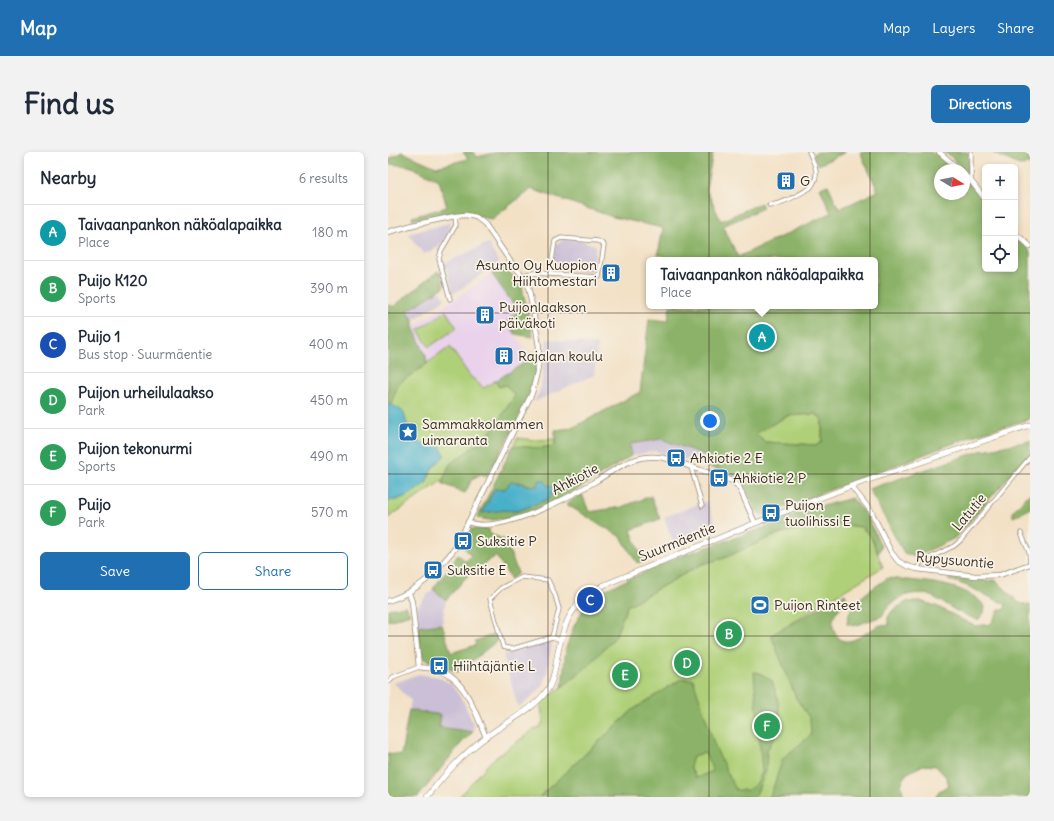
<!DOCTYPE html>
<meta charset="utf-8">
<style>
:root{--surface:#fff;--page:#f2f2f3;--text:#1f2937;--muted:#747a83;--line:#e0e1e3;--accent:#1f6fb2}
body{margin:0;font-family:Delius,sans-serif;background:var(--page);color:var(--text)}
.controls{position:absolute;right:12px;top:12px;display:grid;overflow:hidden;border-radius:6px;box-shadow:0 2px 6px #0003}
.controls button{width:36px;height:36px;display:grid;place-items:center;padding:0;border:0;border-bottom:1px solid var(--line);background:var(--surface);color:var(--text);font:20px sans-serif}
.compass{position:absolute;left:546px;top:12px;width:36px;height:36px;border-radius:50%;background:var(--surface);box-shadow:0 2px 6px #0003;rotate:100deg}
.you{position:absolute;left:322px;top:269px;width:14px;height:14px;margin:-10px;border:3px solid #fff;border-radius:50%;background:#1a73e8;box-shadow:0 0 0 6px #1a73e833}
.badge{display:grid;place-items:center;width:26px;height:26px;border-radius:50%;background:var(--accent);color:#fff;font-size:13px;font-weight:700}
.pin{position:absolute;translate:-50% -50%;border:2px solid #fff;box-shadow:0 1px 4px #0006}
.popup{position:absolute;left:258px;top:105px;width:232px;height:52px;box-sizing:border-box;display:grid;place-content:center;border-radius:6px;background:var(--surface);filter:drop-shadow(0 1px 3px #0005);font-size:13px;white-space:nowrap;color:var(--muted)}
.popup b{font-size:15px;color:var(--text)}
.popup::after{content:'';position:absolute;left:50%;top:100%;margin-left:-8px;border:8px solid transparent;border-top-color:var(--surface)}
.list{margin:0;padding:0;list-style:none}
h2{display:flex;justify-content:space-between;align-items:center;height:52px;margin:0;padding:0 16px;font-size:17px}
h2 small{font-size:13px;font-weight:400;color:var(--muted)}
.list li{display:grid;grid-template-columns:26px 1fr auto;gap:12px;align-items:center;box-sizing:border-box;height:56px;padding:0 16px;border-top:1px solid var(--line)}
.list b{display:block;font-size:15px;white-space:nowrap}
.list p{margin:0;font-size:13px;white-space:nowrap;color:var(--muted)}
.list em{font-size:13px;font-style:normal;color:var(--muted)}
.actions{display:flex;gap:8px;padding:12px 16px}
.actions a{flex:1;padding:9px 0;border:1px solid var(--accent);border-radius:6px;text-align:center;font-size:14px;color:var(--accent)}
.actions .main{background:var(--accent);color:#fff}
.icon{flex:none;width:22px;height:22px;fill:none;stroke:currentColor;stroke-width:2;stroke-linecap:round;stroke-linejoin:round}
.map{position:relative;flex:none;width:642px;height:645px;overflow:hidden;border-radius:6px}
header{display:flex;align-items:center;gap:24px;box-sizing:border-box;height:56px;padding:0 20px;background:var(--accent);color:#fff}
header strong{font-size:19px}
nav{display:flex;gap:22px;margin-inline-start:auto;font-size:14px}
.intro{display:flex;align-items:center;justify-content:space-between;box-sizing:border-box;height:96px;padding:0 24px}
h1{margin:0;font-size:28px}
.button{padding:10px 18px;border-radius:6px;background:var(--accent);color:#fff;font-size:14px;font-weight:700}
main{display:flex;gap:24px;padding:0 24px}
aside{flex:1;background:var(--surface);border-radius:6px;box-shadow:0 2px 6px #0003}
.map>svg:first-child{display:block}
.built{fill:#ead1ec}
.industrial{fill:#cabfd6}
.green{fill:#afd078;stroke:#757d4b}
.forest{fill:#8bb268;stroke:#636e43;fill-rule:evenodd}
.sand{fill:#eeda9e;stroke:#94825e}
.water{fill:#4ab0c9;stroke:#426d74}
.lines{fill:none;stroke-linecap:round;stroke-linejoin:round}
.minor-casing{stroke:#978672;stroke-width:5}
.tertiary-casing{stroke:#978672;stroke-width:6}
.secondary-casing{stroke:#978672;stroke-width:6}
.minor{stroke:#fff;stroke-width:3.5}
.tertiary{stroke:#fff;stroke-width:4.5}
.secondary{stroke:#fff;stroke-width:5}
.grid{fill:none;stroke:#3b2a1e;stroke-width:1;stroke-opacity:0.55}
.labels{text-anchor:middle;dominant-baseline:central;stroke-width:3.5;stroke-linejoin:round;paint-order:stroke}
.poi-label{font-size:14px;fill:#3b2a1e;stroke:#f7f3e8;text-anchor:start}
.street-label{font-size:14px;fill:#3b2a1e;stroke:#f7f3e8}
</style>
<header>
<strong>Map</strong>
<nav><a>Map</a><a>Layers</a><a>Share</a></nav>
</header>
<div class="intro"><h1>Find us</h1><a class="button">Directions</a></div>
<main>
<aside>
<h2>Nearby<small>6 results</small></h2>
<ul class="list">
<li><span class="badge" style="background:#0f9aa8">A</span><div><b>Taivaanpankon näköalapaikka</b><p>Place</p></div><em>180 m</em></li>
<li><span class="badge" style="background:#2e9e5b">B</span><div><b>Puijo K120</b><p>Sports</p></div><em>390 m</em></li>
<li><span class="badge" style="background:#1a4fb4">C</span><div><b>Puijo 1</b><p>Bus stop · Suurmäentie</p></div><em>400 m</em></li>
<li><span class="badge" style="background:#2e9e5b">D</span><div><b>Puijon urheilulaakso</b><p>Park</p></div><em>450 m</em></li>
<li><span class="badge" style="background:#2e9e5b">E</span><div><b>Puijon tekonurmi</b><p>Sports</p></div><em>490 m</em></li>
<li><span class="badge" style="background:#2e9e5b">F</span><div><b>Puijo</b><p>Park</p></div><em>570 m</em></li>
</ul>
<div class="actions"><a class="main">Save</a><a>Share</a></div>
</aside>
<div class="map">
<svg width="642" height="645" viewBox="0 0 642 645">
<rect width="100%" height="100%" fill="#f7f3e8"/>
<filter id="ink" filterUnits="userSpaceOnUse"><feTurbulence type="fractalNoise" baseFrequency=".025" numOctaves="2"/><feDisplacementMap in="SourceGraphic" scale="8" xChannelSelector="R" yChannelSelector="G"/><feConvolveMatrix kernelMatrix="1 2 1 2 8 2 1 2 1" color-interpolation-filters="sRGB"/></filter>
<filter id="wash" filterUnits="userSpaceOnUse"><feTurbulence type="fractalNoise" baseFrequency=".012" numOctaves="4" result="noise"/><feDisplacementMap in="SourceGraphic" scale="16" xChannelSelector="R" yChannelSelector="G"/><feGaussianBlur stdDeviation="0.9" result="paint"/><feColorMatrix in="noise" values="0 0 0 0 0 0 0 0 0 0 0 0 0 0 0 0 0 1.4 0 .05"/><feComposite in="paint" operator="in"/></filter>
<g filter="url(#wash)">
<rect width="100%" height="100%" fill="#f3e1c6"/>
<polygon class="built" points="104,122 130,159 119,169 143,207 96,236 82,224 62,195 39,212 38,204 25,175"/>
<g class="industrial">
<polygon points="61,71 63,77 51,95 36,102 20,82"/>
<polygon points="179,85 208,93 205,119 168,118 166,115 168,92"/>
<polygon points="100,91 111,111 65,142 57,111"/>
<polygon points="51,138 57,147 25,168 19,159"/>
<polygon points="159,187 210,193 206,223 146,250 153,236"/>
<polygon points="273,287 317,303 318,314 288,304 266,299 243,304 241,292"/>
<polygon points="319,349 330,378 287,396 276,365"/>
<polygon points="45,437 58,448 54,472 30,475 28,456"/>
<polygon points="164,488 159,521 153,536 139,549 130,555 115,503"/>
<polygon points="31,522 50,525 63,532 76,551 86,574 85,580 51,575 52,563 21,558 23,549 6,531"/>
</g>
<g class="green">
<polygon points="58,159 69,176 41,195 30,178"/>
<polygon points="62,195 82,224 96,236 107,229 111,235 118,233 127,244 99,285 62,312 55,328 0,366 0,349 8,348 21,343 38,331 44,317 57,303 34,291 15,291 13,286 19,273 0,253 0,214 11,231"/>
<polygon points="427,262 432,265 434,268 434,290 429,293 377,290 367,282 399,264"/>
<polygon points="129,286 148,288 167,287 167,294 151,296 125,294"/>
<polygon points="451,372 473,375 482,383 495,415 401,472 547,591 491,645 161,645 299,527 293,527 246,557 151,645 71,645 103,609 145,578 152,575 155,569 152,549 174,535 227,485 239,454 314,412 336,406 390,382 430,373"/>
</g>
<g class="forest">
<path d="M 14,0 L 48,15 L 80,7 L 75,0 L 85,0 L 89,5 L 110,0 L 325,0 L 318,37 L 333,69 L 373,51 L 375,56 L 335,74 L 350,105 L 443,61 L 432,36 L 440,33 L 451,57 L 490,39 L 472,0 L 542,0 L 553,5 L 567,18 L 552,18 L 552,42 L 576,42 L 576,26 L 597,51 L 597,117 L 627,117 L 627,84 L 642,99 L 642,267 L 590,282 L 376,363 L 370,361 C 364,353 362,343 357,335 C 349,322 331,318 318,314 L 317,303 L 273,287 L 242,292 L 243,304 L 174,347 L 124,367 L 101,368 L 89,366 L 125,294 L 151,296 L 167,294 L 167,278 L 184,276 L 252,240 L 261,167 L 280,169 L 282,154 L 487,154 L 487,108 L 278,108 L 279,106 L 275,103 L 270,103 L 275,76 L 225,65 L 143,37 L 104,67 C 94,66 85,61 76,61 C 59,60 41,64 25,68 L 24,65 L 59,55 L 51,28 L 21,14 L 0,12 L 0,8 ZM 427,262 L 432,265 L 434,268 L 434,290 L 429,293 L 377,290 L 367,282 L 399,264 ZM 152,328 L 160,334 L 169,334 C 163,345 140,357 127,359 C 123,359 119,357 115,358 C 109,358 105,360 99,360 L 103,344 L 107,337 L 117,337 L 122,331 L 131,330 L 144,334 L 149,334 Z"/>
<polygon points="430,0 458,0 430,13 425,2"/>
<polygon points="555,0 580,0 581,23 561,3"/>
<polygon points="603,0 642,0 642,12 631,13"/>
<polygon points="116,114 134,135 145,185 127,182 119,169 130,159 104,122"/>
<polygon points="50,119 53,123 56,135 19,159 25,168 25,175 38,204 39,212 11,231 3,252 0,253 0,154 2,152 5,155"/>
<path d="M 148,200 C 156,229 113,298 99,324 L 93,322 L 84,327 L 77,341 L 55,332 L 55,328 L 62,312 L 99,285 L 127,244 L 118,233 L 111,235 L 107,229 L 143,207 L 141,203 L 143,201 Z"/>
<polygon points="642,289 642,301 567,386 527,405 516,401 481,337 595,298"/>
<polygon points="642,341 642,357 625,365 625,359"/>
<polygon points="194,342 201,360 234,355 263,344 272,367 243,378 255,409 249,411 233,385 178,352"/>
<polygon points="464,346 479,364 493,394 490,402 482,383 473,375 451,372 430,373 390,382 336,406 314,412 239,454 227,485 201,513 174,535 178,496 186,474 195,458 212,440 290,405 379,375 423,355 431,355"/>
<polygon points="83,377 101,377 102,382 117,388 130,421 123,427 108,404 82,421 58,448 45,437 70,403 78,409 83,404 75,394"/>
<path d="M 565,425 L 594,429 L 608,428 L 631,451 L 642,453 L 642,645 L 548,645 L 551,639 L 561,633 L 558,625 L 548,614 L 535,613 L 518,622 L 513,633 L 516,645 L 382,645 L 395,606 L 423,583 L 422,567 L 408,546 L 383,483 L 457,442 L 459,448 C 451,457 441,465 446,478 C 456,504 479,477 493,473 C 496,473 498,474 500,474 L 500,465 L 504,459 L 518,450 L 532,449 L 548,454 L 587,474 L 603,472 L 611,458 L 616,458 L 618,452 C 598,445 581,432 560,428 Z"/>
<path d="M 500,426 C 531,430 575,429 597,454 L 596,461 L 590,468 C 582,465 575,462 567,458 C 549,448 539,436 516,444 C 506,448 499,455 494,464 L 466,474 L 459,472 C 461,449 483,438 500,426 Z"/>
<polygon points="18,454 22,462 0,469 0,457"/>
<polygon points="54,472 63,501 88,493 87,489 108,482 110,488 70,520 34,506 30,475"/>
<path d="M 366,520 L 372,521 L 384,529 L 389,544 L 392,563 L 389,581 L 379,598 L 378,619 L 367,645 L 151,645 L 246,557 L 293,527 L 305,527 L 328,597 L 348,638 L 360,638 L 369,631 L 374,620 ZM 317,601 L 325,619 L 308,626 L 302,615 L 305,604 Z"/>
<polygon points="21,558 53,563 51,575 85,580 75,589 30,645 0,645 0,601 13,603"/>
</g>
<polygon class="sand" points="19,273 26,274 22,291 15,291 13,286"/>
<g class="water">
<polygon points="3,252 16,260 19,273 13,286 15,291 34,291 51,293 57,303 44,317 38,331 21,343 8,348 0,349 0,253"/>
<path d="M 152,328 L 156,328 L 160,334 L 169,334 L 168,336 L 163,340 L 163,345 L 158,348 L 129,359 L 116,358 L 94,361 L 107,337 L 117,337 L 123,330 C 132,330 140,335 149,334 Z"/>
</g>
</g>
<g filter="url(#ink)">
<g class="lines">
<defs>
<g id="minor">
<polyline points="583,0 583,29"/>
<path d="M 381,53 C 395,52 410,43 422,36 C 433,24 427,13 421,0"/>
<polyline points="134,123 145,121 211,125 216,93 210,89 173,86 167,89 162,122"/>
<polyline points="62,147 51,107 53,99 68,73 67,64"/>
<polyline points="303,315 314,354"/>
<polyline points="633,381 641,400 642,411"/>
<polyline points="529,417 533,410 566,394 573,388 642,305"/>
<polyline points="164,485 124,497 115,495 102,447 113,436 134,425 160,428 167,443 171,457 164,485 173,488"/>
<polyline points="0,530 5,525 31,515"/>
</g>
<g id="tertiary">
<polyline points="551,0 572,18"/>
<polyline points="576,22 583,29 597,47"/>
<path d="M 0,80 L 25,73 L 67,64 L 78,63 L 88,65 L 97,72 L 122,109 L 134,123 L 140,135 L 145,158 L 151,195 L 150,216 L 144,241 L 68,395 C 46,422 33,438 0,449"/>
<polyline points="627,81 642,94"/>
<polyline points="463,334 483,359 503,400 510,409 519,414 529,417 588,424 612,423 642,412"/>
<path d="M 80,370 C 112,383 180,346 208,329 C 223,320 241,306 260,305 C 275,303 289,310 304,315 C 317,320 331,324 344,329 L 351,335 L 367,371"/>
<path d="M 21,441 L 24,450 L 31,515 C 36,516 42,516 47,517 C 77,524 87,560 98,585"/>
</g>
<path id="secondary" d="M 39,645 C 56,623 76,601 98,585 C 119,569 145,559 160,537 C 166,528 167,516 169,505 C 176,469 183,451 216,433 L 375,368 L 463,334 L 642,273"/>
</defs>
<use href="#minor" class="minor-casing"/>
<use href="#tertiary" class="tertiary-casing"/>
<use href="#secondary" class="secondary-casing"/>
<use href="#minor" class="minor"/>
<use href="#tertiary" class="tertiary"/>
<use href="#secondary" class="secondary"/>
</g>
</g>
<path class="grid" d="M 160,0 L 160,645M 321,0 L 321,645M 482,0 L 482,645M 0,161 L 642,161M 0,322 L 642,322M 0,484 L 642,484"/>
<defs>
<symbol id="building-square" viewBox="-11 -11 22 22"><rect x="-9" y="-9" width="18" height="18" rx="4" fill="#1f6fb2" stroke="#f7f3e8"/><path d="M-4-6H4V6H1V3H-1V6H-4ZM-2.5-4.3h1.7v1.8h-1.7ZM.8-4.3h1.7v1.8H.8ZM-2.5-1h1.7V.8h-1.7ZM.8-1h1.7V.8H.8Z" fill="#fff"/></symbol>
<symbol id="sight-square" viewBox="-11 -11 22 22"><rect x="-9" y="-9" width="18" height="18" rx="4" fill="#1f6fb2" stroke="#f7f3e8"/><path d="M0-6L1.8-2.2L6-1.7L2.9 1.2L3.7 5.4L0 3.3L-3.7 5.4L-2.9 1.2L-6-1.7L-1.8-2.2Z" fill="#fff"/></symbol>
<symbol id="bus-square" viewBox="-11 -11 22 22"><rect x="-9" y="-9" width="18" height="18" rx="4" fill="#1f6fb2" stroke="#f7f3e8"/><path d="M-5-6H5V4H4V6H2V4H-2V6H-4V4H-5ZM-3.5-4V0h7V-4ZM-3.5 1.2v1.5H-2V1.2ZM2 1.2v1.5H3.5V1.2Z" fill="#fff"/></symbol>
<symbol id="stadium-square" viewBox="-11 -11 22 22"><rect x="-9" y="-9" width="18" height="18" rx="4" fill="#1f6fb2" stroke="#f7f3e8"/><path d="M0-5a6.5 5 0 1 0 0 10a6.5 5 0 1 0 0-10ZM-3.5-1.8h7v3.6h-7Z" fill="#fff"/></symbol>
</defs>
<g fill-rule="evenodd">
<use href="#building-square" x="387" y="18" width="22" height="22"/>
<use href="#building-square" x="212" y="110" width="22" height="22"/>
<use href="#building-square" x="86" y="152" width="22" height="22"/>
<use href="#building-square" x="105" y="193" width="22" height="22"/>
<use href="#sight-square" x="9" y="269" width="22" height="22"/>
<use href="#bus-square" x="277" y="295" width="22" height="22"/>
<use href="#bus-square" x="320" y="315" width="22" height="22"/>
<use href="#bus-square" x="372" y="350" width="22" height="22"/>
<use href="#bus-square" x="64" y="378" width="22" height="22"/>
<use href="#bus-square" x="34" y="407" width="22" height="22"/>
<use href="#stadium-square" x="361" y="442" width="22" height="22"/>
<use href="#bus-square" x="40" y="503" width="22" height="22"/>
</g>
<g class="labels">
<g class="poi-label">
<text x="412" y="29">G</text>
<text x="209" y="113" text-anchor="end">Asunto Oy Kuopion<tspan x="209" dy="16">Hiihtomestari</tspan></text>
<text x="111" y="155">Puijonlaakson<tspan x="111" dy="16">päiväkoti</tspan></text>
<text x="130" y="204">Rajalan koulu</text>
<text x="34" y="272">Sammakkolammen<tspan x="34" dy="16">uimaranta</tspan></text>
<text x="302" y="306">Ahkiotie 2 E</text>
<text x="345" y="326">Ahkiotie 2 P</text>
<text x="397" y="353">Puijon<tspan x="397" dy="16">tuolihissi E</tspan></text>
<text x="89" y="389">Suksitie P</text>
<text x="59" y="418">Suksitie E</text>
<text x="386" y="453">Puijon Rinteet</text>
<text x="65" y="514">Hiihtäjäntie L</text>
</g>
<g class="street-label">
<text transform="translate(187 327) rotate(-28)">Ahkiotie</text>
<text transform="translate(581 360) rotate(-50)">Latutie</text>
<text transform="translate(289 390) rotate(-22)">Suurmäentie</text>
<text transform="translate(567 408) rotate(5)">Rypysuontie</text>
</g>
</g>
</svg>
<div class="controls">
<button>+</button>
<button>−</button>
<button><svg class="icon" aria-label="locate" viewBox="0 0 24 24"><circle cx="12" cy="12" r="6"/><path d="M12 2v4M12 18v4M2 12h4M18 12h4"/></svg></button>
</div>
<svg class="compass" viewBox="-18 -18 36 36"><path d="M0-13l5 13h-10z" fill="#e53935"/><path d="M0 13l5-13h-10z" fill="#747a83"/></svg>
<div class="you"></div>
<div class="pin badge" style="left:374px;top:185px;background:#0f9aa8">A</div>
<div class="popup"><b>Taivaanpankon näköalapaikka</b>Place</div>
<div class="pin badge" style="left:341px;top:482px;background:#2e9e5b">B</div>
<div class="pin badge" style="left:202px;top:448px;background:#1a4fb4">C</div>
<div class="pin badge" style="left:299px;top:511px;background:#2e9e5b">D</div>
<div class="pin badge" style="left:237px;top:523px;background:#2e9e5b">E</div>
<div class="pin badge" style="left:379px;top:574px;background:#2e9e5b">F</div>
</div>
</main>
